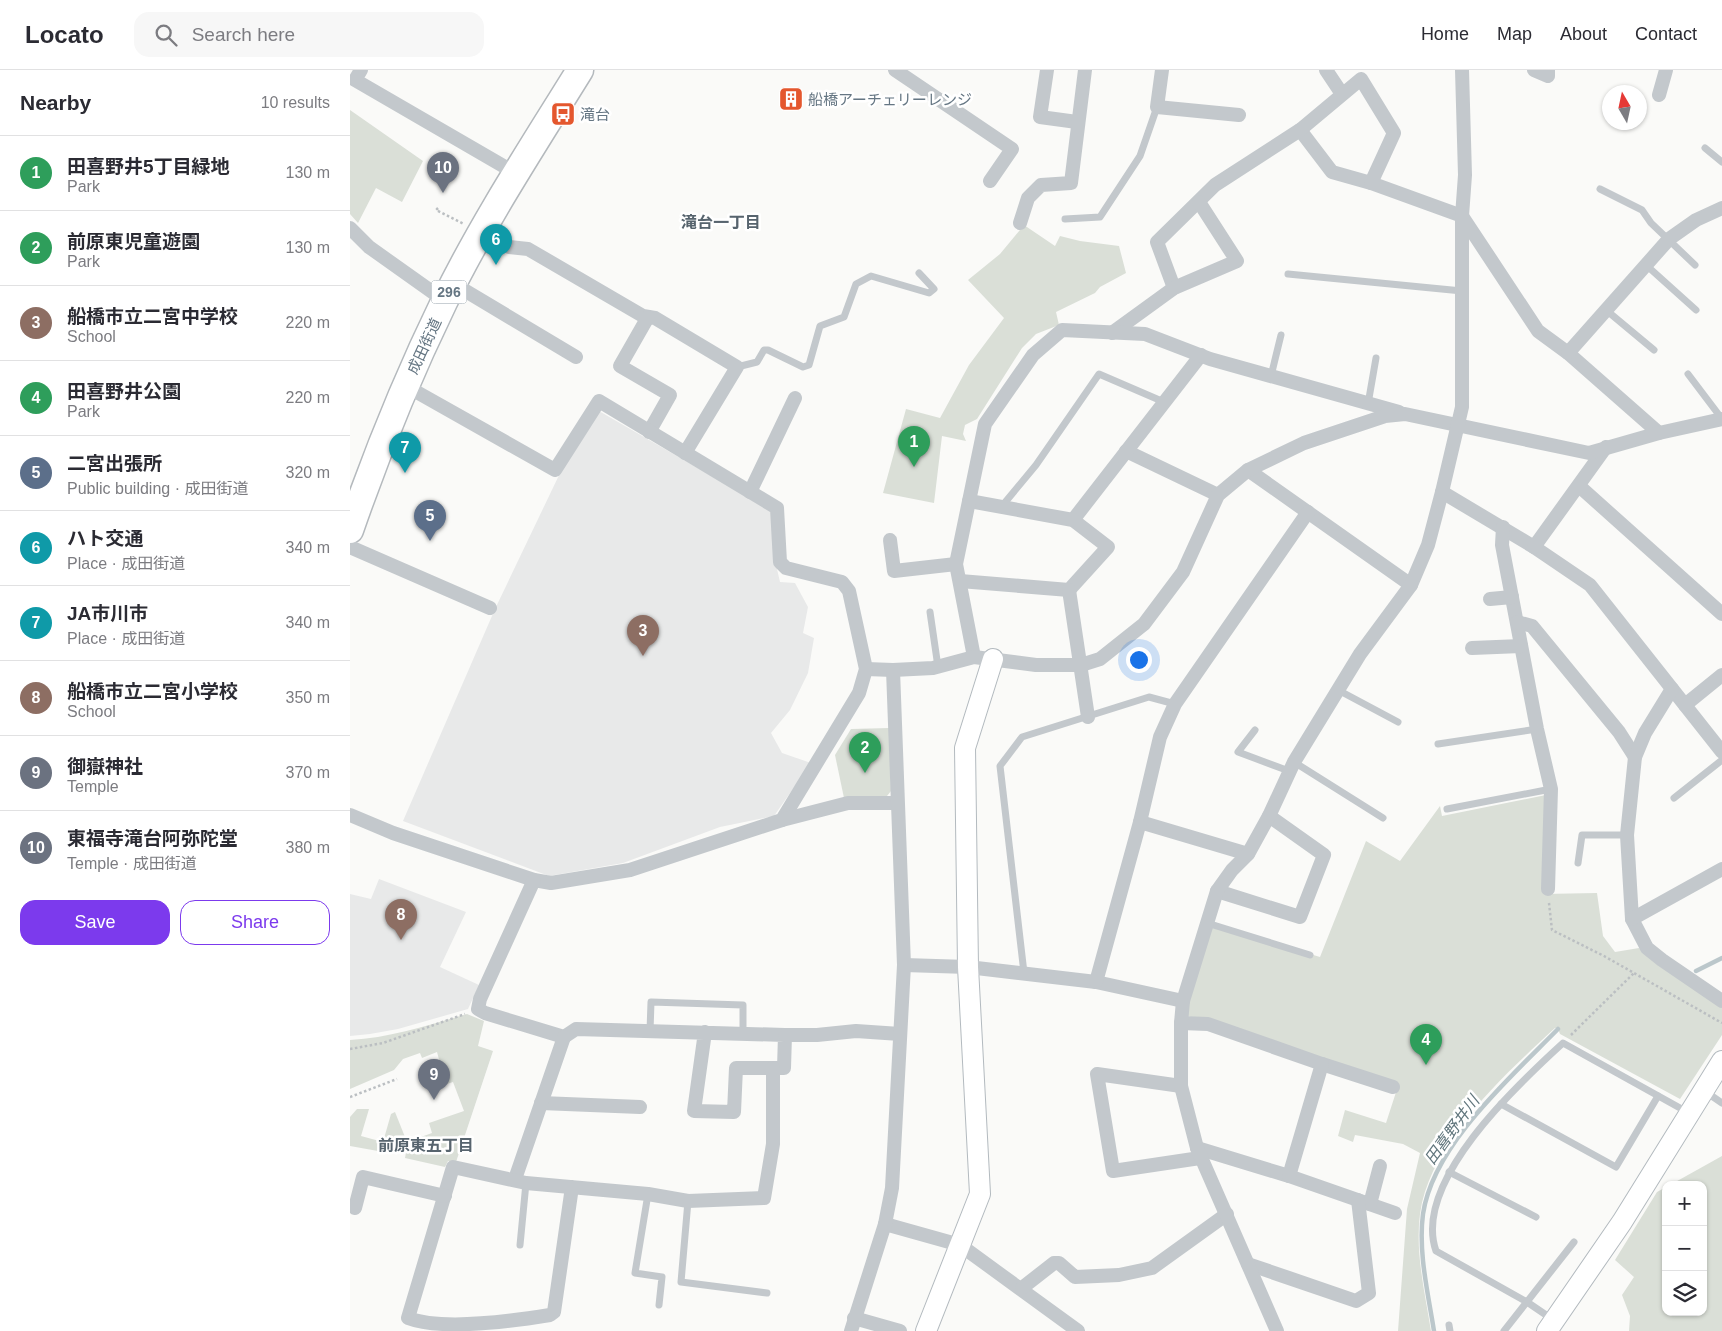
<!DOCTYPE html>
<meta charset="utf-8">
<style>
:root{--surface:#fff;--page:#f7f7f7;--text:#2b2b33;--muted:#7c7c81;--line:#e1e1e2;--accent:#7c3aed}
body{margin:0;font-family:Helvetica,"Noto Sans JP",sans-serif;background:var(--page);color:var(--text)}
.controls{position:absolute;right:15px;bottom:15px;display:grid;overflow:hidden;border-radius:10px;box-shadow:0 1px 4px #0004}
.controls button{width:45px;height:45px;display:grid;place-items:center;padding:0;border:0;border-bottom:1px solid var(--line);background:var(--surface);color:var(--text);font:25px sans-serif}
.compass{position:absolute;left:1252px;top:15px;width:45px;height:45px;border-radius:50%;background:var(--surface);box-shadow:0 1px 4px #0004;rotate:351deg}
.you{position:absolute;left:788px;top:589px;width:18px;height:18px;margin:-12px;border:4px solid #fff;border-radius:50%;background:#1a73e8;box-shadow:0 0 0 8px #1a73e833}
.badge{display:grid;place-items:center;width:32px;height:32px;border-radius:50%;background:var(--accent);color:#fff;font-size:16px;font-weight:700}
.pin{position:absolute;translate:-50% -41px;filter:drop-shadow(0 1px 2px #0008)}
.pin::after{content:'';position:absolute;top:26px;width:18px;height:15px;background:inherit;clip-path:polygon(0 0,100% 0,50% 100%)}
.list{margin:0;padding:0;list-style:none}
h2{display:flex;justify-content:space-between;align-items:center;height:65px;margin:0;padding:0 20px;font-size:21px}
h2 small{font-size:16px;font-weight:400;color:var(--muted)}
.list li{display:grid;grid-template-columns:32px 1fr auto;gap:15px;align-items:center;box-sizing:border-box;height:75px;padding:0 20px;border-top:1px solid var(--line)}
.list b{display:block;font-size:19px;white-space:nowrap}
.list p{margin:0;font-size:16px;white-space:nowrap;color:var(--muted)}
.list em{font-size:16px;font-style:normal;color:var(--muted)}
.actions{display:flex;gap:10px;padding:15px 20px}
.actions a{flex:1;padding:11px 0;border:1px solid var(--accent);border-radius:15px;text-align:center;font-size:18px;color:var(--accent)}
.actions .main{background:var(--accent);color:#fff}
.icon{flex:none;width:28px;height:28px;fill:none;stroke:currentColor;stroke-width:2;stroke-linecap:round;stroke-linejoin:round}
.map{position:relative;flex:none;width:1372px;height:1261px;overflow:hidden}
header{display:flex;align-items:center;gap:30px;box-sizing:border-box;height:70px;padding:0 25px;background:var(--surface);border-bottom:1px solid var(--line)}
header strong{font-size:24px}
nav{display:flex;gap:28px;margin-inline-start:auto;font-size:18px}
.search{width:350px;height:45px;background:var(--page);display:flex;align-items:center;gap:12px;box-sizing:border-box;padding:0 18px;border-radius:15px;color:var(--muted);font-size:19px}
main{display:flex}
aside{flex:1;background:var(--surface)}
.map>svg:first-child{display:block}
.built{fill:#e8e9e9}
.green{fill:#dadfd7}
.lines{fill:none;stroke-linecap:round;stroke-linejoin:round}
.stream{stroke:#bbc7cb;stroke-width:4.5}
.secondary-casing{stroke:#b3babf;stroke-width:22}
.highway-casing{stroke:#b4b9bd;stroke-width:29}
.path{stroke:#bbbfc2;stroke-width:2.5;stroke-dasharray:2.5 2.5;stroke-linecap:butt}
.lane{stroke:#c3c8cc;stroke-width:7}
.street{stroke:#c3c8cc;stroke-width:14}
.secondary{stroke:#fff;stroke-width:20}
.highway{stroke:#fff;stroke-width:26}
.labels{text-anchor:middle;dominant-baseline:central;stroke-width:5;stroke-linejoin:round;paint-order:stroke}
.shield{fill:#fff;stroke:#939fa8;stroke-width:1}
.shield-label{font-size:14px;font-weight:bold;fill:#657683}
.poi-label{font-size:15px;fill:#657683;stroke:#fff;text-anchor:start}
.street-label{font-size:15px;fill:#657683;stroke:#fff}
.neighbourhood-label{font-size:16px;font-weight:bold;fill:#57646e;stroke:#fff}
.water-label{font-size:16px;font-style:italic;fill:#60757c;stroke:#fff}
</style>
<header>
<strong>Locato</strong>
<div class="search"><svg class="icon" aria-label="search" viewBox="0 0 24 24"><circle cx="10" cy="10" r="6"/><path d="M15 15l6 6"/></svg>Search here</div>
<nav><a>Home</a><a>Map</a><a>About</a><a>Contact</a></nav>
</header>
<main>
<aside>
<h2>Nearby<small>10 results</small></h2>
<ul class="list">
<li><span class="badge" style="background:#2e9e5b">1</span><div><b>田喜野井5丁目緑地</b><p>Park</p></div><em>130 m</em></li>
<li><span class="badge" style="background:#2e9e5b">2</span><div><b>前原東児童遊園</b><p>Park</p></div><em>130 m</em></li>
<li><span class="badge" style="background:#8d6e63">3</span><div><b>船橋市立二宮中学校</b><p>School</p></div><em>220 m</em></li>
<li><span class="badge" style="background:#2e9e5b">4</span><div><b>田喜野井公園</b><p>Park</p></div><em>220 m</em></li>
<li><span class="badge" style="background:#5c6f8a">5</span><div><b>二宮出張所</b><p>Public building · 成田街道</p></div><em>320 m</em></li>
<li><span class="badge" style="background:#0f9aa8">6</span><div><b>ハト交通</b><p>Place · 成田街道</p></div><em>340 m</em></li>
<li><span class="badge" style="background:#0f9aa8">7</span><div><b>JA市川市</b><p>Place · 成田街道</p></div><em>340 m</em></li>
<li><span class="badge" style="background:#8d6e63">8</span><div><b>船橋市立二宮小学校</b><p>School</p></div><em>350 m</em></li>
<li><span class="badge" style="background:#6b7280">9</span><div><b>御嶽神社</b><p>Temple</p></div><em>370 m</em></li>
<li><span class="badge" style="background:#6b7280">10</span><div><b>東福寺滝台阿弥陀堂</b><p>Temple · 成田街道</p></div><em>380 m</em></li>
</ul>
<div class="actions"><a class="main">Save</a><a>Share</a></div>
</aside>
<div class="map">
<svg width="1372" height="1261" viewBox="0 0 1372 1261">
<rect width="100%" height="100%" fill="#fafaf8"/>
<g class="built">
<polygon points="249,341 424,442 427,499 430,512 445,513 458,537 453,563 464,568 458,603 440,640 421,663 432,683 461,693 424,746 370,757 273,793 199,806 53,751 145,539 211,401"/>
<polygon points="29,809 116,842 90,897 129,915 118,939 48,959 20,964 0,966 0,824 21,829"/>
</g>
<g class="green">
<polygon points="0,40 73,91 52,132 26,118 8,153 0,144"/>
<polygon points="674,155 705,176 710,166 730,171 769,176 776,203 750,217 745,223 706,242 709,255 686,264 672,278 627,349 615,355 613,364 616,371 592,366 584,433 533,423 556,339 590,348 619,295 654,248 618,210 650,184"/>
<polygon points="539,658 541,721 537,726 494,728 485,685 501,659"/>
<path d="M 1196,725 L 1193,824 L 1247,823 L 1253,866 L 1265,882 L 1289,878 L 1372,938 L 1372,965 L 1330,1029 L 1210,964 L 1208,959 L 1205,958 C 1154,1005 1080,1072 1070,1144 C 1065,1183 1075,1223 1081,1261 L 1048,1261 L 1057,1139 L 1070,1083 L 1053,1074 L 1005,1065 L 1003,1072 L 988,1066 L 995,1040 L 1036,1053 L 1048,1016 L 832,944 L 857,853 L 970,887 L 1016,771 L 1050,791 L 1090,736 L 1092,746 Z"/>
<path d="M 117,944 L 134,951 L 128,976 L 143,981 L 106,1092 L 98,1091 L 95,1097 L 55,1088 L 57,1077 L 42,1073 L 39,1083 L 0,1076 L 0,1047 L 7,1039 L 19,1039 L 11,1066 L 33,1072 L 41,1044 L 45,1042 L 57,1072 L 82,1063 L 79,1053 L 114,1041 L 103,1012 L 81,1019 L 78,1009 L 81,1008 L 78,1002 L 91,997 L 87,982 L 72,988 L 70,983 L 53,989 L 44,1000 L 0,1019 L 0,970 C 40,968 78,955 117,944 Z"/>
<polygon points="1372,1086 1372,1261 1279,1261 1280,1246 1272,1225 1284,1207 1265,1190 1307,1122 1316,1117 1316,1242 1353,1242 1353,1115 1320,1115"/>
</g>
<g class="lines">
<g class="stream">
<polyline points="1346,901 1372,888"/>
<path d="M 1084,1261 C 1078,1223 1068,1182 1073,1144 C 1083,1075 1161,1007 1208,959"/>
</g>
<defs>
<g id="secondary">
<polyline points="576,1261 630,1124 618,897 615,678 643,589"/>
<polyline points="1197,1261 1272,1152 1372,991"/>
</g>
<path id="highway" d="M 0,460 C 27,382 58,306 94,232 C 133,152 183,76 230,0"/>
</defs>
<use href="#secondary" class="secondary-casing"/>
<use href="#highway" class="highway-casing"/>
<g class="path">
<polyline points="88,138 86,140 114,154"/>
<polyline points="1199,833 1202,860 1254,886 1372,953"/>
<polyline points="1221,965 1284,903"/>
<polyline points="0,979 33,973 115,944"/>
<polyline points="0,1027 47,1009"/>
</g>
<g class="lane">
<polyline points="1355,78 1372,92"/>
<polyline points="1250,119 1292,140 1301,153 1345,195"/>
<polyline points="715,149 750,147 790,86 807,37"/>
<polyline points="1296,195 1346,240"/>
<polyline points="938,204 1112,221"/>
<polyline points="1256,240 1304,280"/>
<polyline points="387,297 407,292 414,280 418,280 453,297 459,295 470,256 494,247 506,214 521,206 579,223 584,219 569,203"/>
<polyline points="1338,304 1372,349"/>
<polyline points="921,306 931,265"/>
<polyline points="1018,334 1026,288"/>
<polyline points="652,436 686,395 749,304 814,332"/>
<polyline points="580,542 588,597"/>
<polyline points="988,620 1048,652"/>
<polyline points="905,660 888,682 939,701"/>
<polyline points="1088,674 1187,659"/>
<polyline points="944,692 1033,748"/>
<polyline points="1324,728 1372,690"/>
<polyline points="1097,739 1201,719"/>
<polyline points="1228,793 1232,765 1277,765"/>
<polyline points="857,853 960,885"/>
<polyline points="674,903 650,696 672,667 799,627 825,634"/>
<polyline points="300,961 301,932 393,935 393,963"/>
<polyline points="1356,1022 1372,1033"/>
<polyline points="1151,1034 1266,1097 1308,1026"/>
<polyline points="1099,1102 1186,1147"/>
<polyline points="298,1124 285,1203 312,1207 309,1235"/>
<polyline points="338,1131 331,1212 417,1223"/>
<polyline points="170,1175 176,1113"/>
<path d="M 1202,1249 L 1177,1232 L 1086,1181 C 1062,1112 1167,1015 1213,973 L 1339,1043"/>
<polyline points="1099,1255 1100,1261"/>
<polyline points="1154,1261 1224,1172"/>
</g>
<g class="street">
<polyline points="11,0 5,10 167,104"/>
<polyline points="545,0 662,79 640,111"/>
<polyline points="697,0 690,47 727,52"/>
<polyline points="812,0 807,37 889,45"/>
<polyline points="976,0 992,24"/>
<polyline points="1184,0 1198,6 1198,0"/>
<polyline points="1309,25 1316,0"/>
<polyline points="950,60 982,102 1021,113"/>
<polyline points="670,153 678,128 691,115 721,113 735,0"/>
<polyline points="0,158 19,177 95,231"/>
<polyline points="133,160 159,177 178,179 293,246 305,248 387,297 335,383"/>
<polyline points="104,214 226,287"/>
<polyline points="824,218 807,172 865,115 950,60 1011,9 1044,63 1021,113 1112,146 1188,261 1218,283 1309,363"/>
<polyline points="298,247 270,296 320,325 299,362"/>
<polyline points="762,263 824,218 887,191 849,132"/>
<polyline points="1218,283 1319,169 1346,150 1372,138"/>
<polyline points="776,381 868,425"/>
<polyline points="898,400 1061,515"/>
<polyline points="1229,416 1372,544"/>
<polyline points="400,422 445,328"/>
<polyline points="1092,422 1184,477 1240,515 1372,682"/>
<polyline points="723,450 851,285"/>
<polyline points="1153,457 1152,475 1187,659 1201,719 1198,819"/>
<polyline points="540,470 544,501 606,494"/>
<polyline points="0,477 140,538"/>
<polyline points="1184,477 1256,377"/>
<polyline points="610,511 719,520 758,477 723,450 619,431"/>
<polyline points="719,520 738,647"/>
<polyline points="1140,529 1162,527"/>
<polyline points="1167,552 1182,556 1269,662 1285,687"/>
<polyline points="1122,578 1171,576"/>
<polyline points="624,587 606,494 635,354 683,285 712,260 795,264 860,289 1049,342"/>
<polyline points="516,599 543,600 583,598 624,587 686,595 731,595 750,589 794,554 833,502 868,425 898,400 954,373 1035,346 1055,344 1239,383 1309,363 1372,349"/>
<polyline points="1322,619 1295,663 1285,687 1277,765 1282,849 1297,878 1312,890 1372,931"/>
<polyline points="1335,635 1372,605"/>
<polyline points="0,745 43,763 184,810 201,813 280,800 432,750 509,623 516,599 499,521 492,512 436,498 430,492 427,438 249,331 205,400 56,316"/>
<polyline points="432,750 498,733 547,733"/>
<polyline points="790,752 898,784"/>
<polyline points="184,810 130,929 128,939 135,943 214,967 226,959 435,965 434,998 386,998 384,1042 344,1041 355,962"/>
<polyline points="867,821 950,847 974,785 919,746"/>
<polyline points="1282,849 1372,799"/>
<polyline points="554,895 618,897 746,912 833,931"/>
<polyline points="746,912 790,752 810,667 825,634 958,442"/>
<polyline points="831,953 858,954 972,994 1043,1017"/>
<polyline points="435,965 467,965 506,961 550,964"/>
<polyline points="831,1016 747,1004 763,1101 850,1088"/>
<polyline points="191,1033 290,1037"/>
<polyline points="847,1078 939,1106 1045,1143"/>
<polyline points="939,1106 972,994"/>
<polyline points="165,1109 214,967"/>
<path d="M 222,1117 L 204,1242 L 200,1245 C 163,1251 92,1261 58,1248 L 103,1097 L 176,1113 L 298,1124 L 338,1131 L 414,1128 L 423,1074 L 423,998"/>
<polyline points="1020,1134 1030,1096"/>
<polyline points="5,1138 13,1107 95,1126"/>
<polyline points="535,1154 610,1175 728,1261"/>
<polyline points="898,1194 1006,1231 1019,1223 1008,1130"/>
<polyline points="672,1218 704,1193 709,1193 725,1207 769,1205 802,1198 877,1144"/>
<polyline points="504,1248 550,1261"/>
<polyline points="501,1261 535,1154 542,1118 554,895 543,600"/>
<polyline points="927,1261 847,1078 831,1016 831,953 833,931 867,821 882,800 898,784 919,746 944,692 1010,584 1061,515 1078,475 1092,422 1112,337 1112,146 1115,105 1112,0"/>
</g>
<use href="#secondary" class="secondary"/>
<use href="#highway" class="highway"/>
</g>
<defs>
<symbol id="building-square" viewBox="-11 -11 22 22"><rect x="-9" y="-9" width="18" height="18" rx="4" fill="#e4572e" stroke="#fff"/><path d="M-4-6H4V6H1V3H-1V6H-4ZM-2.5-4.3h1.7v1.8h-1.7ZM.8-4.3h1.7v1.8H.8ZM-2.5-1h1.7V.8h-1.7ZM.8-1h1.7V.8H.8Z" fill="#fff"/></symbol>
<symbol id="bus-square" viewBox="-11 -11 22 22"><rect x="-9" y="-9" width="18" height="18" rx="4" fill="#e4572e" stroke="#fff"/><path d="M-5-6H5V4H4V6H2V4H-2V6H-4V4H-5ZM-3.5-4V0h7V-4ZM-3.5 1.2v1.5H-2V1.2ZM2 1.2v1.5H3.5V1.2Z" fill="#fff"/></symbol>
</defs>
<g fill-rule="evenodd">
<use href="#building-square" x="427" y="15" width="28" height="28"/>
<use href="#bus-square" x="199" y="30" width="28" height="28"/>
</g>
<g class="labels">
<rect class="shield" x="81.5" y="210.5" width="35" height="23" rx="4"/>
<g class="shield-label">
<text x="99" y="222">296</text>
</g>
<g class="poi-label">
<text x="458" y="29">船橋アーチェリーレンジ</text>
<text x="230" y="44">滝台</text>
</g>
<g class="street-label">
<text transform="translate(74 276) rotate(-65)">成田街道</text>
</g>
<g class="neighbourhood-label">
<text x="371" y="152">滝台一丁目</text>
<text x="76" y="1075">前原東五丁目</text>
</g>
<g class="water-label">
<text transform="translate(1102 1060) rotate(-54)">田喜野井川</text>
</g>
</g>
</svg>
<div class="controls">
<button>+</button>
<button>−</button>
<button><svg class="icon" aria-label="layers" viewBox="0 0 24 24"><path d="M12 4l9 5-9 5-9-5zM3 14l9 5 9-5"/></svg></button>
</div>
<svg class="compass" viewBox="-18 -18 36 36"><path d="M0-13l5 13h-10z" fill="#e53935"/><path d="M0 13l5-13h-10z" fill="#7c7c81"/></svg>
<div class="you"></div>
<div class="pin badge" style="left:564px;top:397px;background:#2e9e5b">1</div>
<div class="pin badge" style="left:515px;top:703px;background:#2e9e5b">2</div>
<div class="pin badge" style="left:293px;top:586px;background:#8d6e63">3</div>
<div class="pin badge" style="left:1076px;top:995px;background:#2e9e5b">4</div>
<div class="pin badge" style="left:80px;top:471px;background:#5c6f8a">5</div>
<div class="pin badge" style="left:146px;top:195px;background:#0f9aa8">6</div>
<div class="pin badge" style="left:55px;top:403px;background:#0f9aa8">7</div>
<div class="pin badge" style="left:51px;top:870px;background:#8d6e63">8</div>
<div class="pin badge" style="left:84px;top:1030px;background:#6b7280">9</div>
<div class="pin badge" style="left:93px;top:123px;background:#6b7280">10</div>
</div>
</main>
